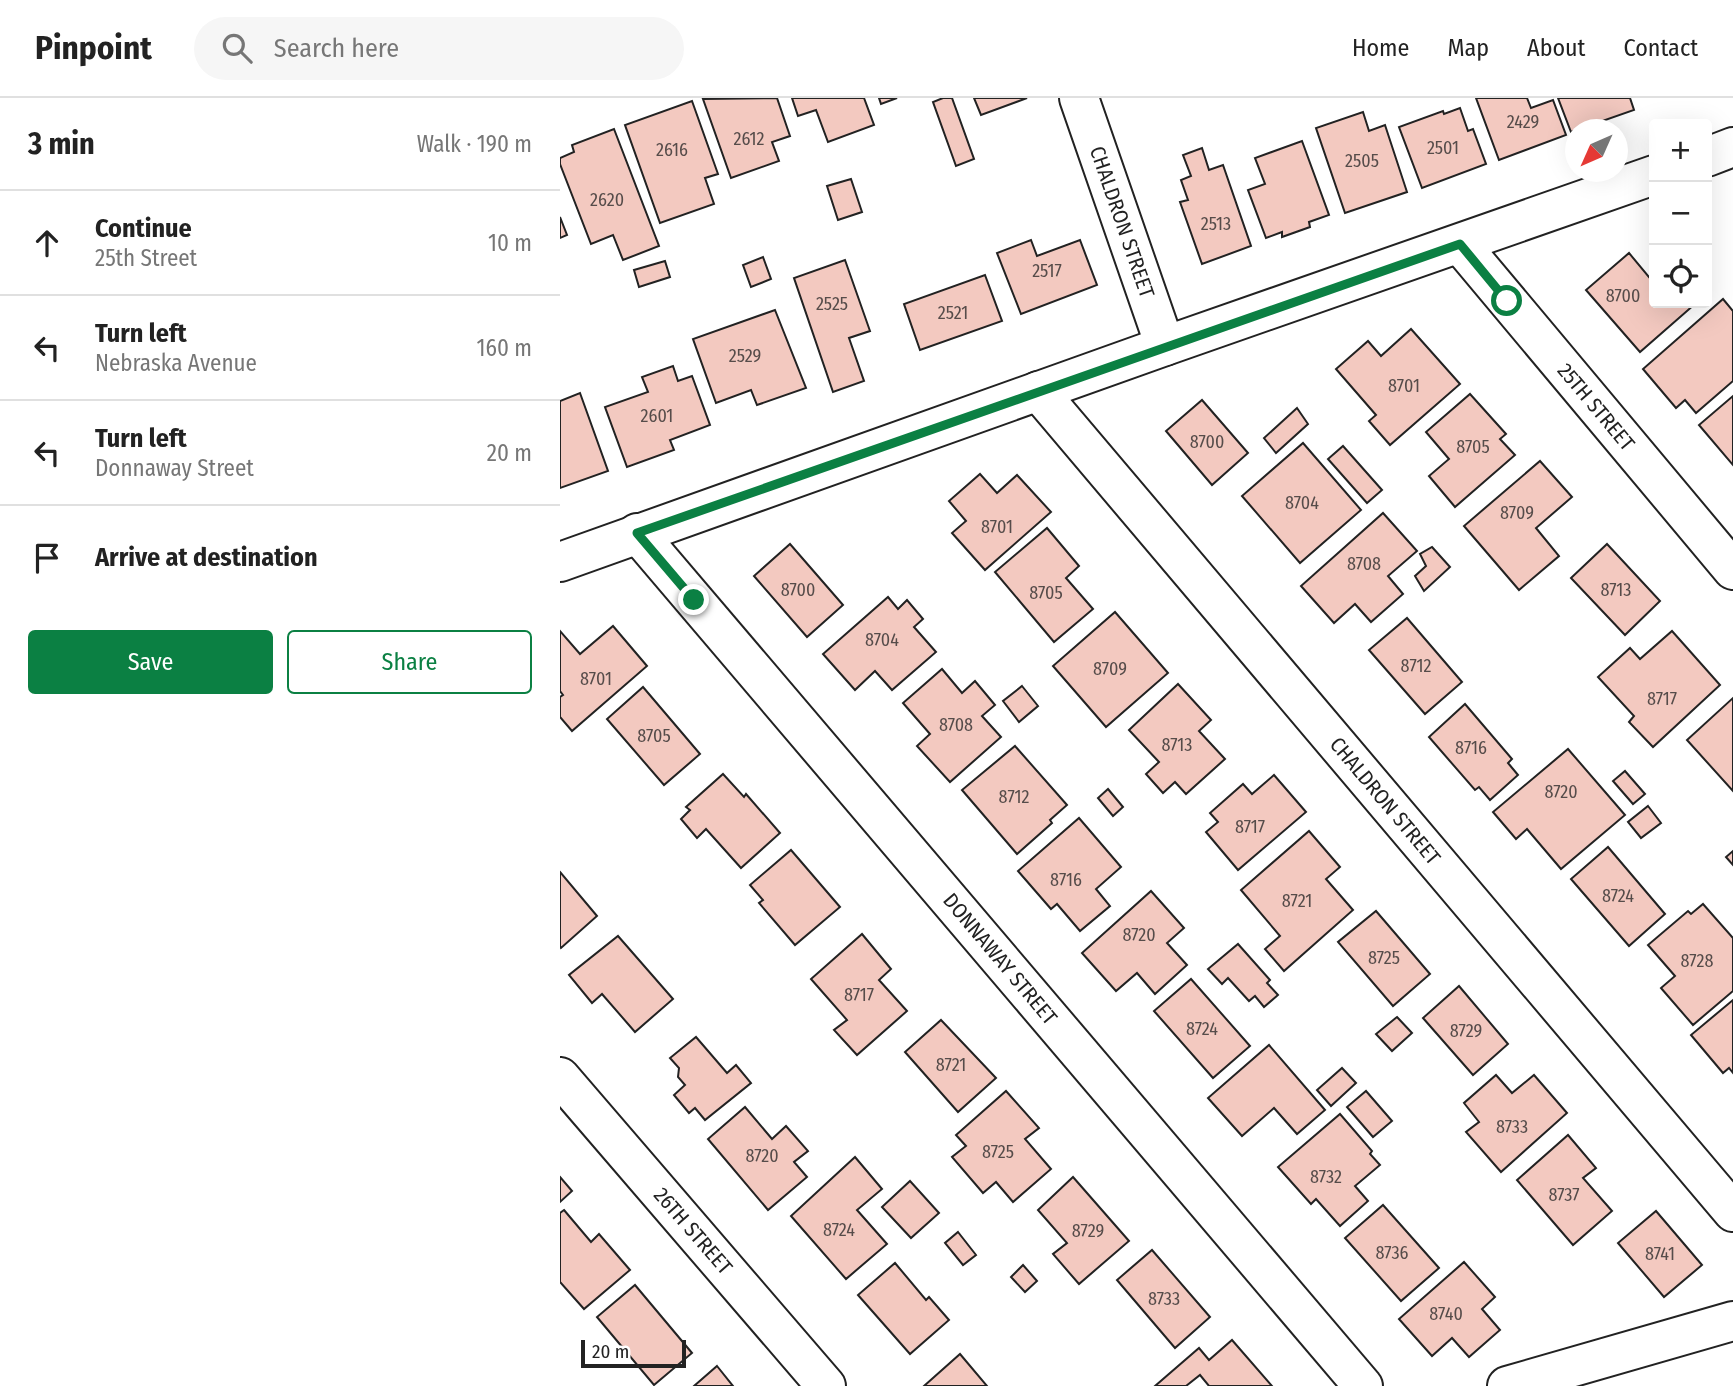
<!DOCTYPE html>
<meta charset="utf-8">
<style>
:root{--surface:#fff;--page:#f6f6f6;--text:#222;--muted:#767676;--line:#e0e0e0;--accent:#0b8043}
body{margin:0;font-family:"Fira Sans Condensed",sans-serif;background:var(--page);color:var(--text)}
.controls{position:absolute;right:21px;top:21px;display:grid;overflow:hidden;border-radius:7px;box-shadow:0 7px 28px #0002}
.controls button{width:63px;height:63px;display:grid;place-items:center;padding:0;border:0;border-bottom:2px solid var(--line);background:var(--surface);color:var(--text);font:35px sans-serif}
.compass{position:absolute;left:1005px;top:21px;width:63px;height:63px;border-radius:50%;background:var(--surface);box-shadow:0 7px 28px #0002;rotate:225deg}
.scale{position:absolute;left:21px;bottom:18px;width:105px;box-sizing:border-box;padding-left:7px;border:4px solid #222;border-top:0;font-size:19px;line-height:24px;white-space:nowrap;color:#222;-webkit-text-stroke:5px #fff;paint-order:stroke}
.stop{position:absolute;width:21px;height:21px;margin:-16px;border:5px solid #0b8043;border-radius:50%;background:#fff}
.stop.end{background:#0b8043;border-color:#fff;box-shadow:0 2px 7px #0008}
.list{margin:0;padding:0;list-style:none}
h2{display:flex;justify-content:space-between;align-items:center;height:91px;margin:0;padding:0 28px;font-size:30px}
h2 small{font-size:23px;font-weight:400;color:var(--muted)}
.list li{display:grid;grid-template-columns:46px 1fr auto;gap:21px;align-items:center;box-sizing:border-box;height:105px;padding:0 28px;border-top:2px solid var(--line)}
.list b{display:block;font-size:26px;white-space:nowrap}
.list p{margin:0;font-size:23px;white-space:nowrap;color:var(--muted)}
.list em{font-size:23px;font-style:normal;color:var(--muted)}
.actions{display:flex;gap:14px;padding:21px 28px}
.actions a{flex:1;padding:16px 0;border:2px solid var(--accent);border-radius:7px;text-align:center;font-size:24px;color:var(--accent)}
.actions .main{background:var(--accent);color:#fff}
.icon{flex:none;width:38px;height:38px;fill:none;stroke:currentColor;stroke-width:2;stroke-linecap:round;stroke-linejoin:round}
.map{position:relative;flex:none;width:1173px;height:1288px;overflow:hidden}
header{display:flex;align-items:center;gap:42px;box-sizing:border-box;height:98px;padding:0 35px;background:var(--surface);border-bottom:2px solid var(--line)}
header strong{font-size:33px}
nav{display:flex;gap:38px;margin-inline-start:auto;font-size:24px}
.search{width:490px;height:63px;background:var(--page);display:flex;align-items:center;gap:18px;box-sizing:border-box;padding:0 24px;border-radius:38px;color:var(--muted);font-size:26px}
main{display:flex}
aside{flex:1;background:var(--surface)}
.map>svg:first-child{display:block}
.building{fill:#f3c9c0;stroke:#222;stroke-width:2}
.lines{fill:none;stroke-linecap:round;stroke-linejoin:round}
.minor-casing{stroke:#222;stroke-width:42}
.minor{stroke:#fff;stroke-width:38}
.route{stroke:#0b8043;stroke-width:9}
.labels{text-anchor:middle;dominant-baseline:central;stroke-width:5;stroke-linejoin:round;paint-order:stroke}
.number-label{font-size:18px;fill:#564c4a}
.street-label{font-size:21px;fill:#222;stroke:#fff}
</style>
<header>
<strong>Pinpoint</strong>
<div class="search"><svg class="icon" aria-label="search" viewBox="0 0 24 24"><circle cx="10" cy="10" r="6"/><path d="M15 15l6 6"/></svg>Search here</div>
<nav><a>Home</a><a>Map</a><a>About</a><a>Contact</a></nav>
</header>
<main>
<aside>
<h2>3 min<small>Walk · 190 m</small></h2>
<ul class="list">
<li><svg class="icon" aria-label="ahead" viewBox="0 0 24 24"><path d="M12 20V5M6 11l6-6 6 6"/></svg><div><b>Continue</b><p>25th Street</p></div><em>10 m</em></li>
<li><svg class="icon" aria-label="left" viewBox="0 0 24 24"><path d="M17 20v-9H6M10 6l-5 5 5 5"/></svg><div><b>Turn left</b><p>Nebraska Avenue</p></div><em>160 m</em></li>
<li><svg class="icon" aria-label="left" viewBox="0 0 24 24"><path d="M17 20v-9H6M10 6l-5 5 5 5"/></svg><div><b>Turn left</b><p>Donnaway Street</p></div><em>20 m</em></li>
<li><svg class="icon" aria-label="arrive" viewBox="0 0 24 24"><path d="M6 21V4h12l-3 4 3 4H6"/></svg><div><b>Arrive at destination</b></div></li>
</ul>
<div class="actions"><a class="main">Save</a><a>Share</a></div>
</aside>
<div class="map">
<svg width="1173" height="1288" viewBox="0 0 1173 1288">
<rect width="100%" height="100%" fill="#fff"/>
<g class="building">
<polygon points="217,0 230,38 212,44 219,63 171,80 143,1"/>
<polygon points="232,0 304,0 314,27 268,44 256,12 238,18"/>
<polygon points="319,0 337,0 321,6"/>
<polygon points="383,0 392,0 414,61 396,68 373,4"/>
<polygon points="414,0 467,0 421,17"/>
<polygon points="916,0 967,0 971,10 993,2 1006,37 939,62"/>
<polygon points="998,0 1070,0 1074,12 1011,34"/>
<polygon points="132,3 158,76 145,80 154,106 100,125 65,27"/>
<polygon points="900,10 908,33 913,31 926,66 862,90 839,29 883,13 884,16"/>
<polygon points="803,14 809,33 825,27 847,94 785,115 756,30"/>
<polygon points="54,31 99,148 63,162 53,137 31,146 0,66 0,60 14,54 12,47"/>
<polygon points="742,43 769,117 749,124 750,129 722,139 722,134 706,140 688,92 705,86 695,60"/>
<polygon points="642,50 649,72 663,67 691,148 642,166 620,104 628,102 621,82 631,78 623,57"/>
<polygon points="291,81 302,114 278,122 267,88"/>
<polygon points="0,119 7,137 0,140"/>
<polygon points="471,142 477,158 520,142 537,187 461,216 437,155"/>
<polygon points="1069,155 1094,185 1094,205 1135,206 1080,254 1026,192"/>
<polygon points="203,159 211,181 191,189 183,167"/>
<polygon points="285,162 310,233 289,240 304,283 273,294 234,180"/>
<polygon points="105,163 110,179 79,189 74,172"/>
<polygon points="425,177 442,223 360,252 344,206"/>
<polygon points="1163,201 1173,213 1173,283 1136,315 1125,302 1116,310 1083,271"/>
<polygon points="215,212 246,290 197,307 191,292 156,305 133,241"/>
<polygon points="851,231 900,286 830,347 809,323 816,317 776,271 808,243 821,258"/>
<polygon points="113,268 118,283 132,278 150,327 110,342 114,352 67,369 45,309 88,294 82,279"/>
<polygon points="20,295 48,373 0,390 0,303"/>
<polygon points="910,296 946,336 940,341 955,357 895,409 869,378 889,361 866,334"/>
<polygon points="1173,298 1173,367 1139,327"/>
<polygon points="642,302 688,355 652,387 606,333"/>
<polygon points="737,310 748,326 716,355 704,340"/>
<polygon points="743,345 801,412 740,465 682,398"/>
<polygon points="783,348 822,392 807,405 768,361"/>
<polygon points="980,363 1012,399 976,430 999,458 959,492 904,428"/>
<polygon points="420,376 437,395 457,377 491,414 425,472 392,435 406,423 389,403"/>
<polygon points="823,415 857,453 828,478 843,496 811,524 795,506 774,525 741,488"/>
<polygon points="487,430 519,468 506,480 533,511 494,544 435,474"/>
<polygon points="230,446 283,507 247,539 194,478"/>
<polygon points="1047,446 1100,503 1065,537 1011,480"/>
<polygon points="872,449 890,469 864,493 855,478 866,468 860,456"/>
<polygon points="328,499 338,511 347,502 363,521 354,529 376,554 332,592 315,573 295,592 263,556"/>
<polygon points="555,514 608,575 546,629 493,568"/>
<polygon points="847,520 902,584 865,616 809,552"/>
<polygon points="53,528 87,568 12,633 0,619 0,599 3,597 0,593 0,533 20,556"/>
<polygon points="1112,533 1160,587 1093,649 1069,624 1074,618 1038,579 1070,550 1080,561"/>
<polygon points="382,571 402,595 415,583 435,607 422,618 441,639 390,684 357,648 370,636 343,605"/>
<polygon points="618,586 651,622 639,633 665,661 626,696 615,684 603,695 586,676 599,664 569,632"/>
<polygon points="462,588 478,608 459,624 443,603"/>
<polygon points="83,589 140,656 104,687 47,621"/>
<polygon points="1173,600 1173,693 1127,642"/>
<polygon points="905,606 952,661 948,665 958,677 930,702 919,689 915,692 869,639"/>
<polygon points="455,648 507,707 490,722 492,725 457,756 402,692"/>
<polygon points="1008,651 1065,717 1001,771 967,731 956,741 933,714"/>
<polygon points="1065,673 1085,696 1073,706 1053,683"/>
<polygon points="163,676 184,699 186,696 220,735 181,770 146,731 137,740 121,721 130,712 126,709"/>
<polygon points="714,677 746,714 678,772 646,734 658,724 650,715 683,686 692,696"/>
<polygon points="548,691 563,709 553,718 538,700"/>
<polygon points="1088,708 1101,725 1081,740 1068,724"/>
<polygon points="519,720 561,769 536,791 550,808 520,833 497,806 491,811 458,773"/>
<polygon points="749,733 780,769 766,781 793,812 724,873 705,851 720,838 681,792"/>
<polygon points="1048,749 1105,816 1069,848 1011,781"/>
<polygon points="231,752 280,809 235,847 199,805 203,802 190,787"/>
<polygon points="1173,753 1173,767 1166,759"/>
<polygon points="0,774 37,818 1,850 0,848"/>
<polygon points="591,793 624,830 607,845 627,867 595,896 577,875 556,893 522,855"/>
<polygon points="1143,806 1173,840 1173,893 1133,927 1101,890 1115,878 1088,847 1128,813 1131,816"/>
<polygon points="816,813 870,876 833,908 778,844"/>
<polygon points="302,836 331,871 319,882 347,913 297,957 274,932 287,922 251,881"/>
<polygon points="58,838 113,901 75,934 42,896 32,905 9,877"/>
<polygon points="678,846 710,882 707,885 718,897 704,909 695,898 689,903 668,880 662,886 648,871"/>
<polygon points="631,881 690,948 653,980 594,913"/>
<polygon points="899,888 948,946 913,977 863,920"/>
<polygon points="1173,902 1173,975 1169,970 1163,975 1131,937"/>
<polygon points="837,919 852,935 832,953 816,936"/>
<polygon points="381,922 436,980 398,1014 345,954"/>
<polygon points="136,939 167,975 176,967 191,985 145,1022 135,1010 129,1015 114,997 125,987 118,979 119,970 110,960"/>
<polygon points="709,947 765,1012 737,1036 714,1010 682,1038 648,1000"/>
<polygon points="782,970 796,985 771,1008 757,992"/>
<polygon points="936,977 952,995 974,977 1007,1015 941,1074 906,1034 919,1024 904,1005"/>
<polygon points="446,993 479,1030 465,1041 491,1071 453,1104 436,1084 423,1095 392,1059 406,1048 396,1037"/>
<polygon points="806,993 832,1023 813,1039 787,1009"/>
<polygon points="185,1009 212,1041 226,1028 248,1053 234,1064 247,1079 208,1112 148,1041"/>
<polygon points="780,1016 812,1053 810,1056 820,1067 795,1088 808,1103 780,1128 756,1101 751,1106 718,1069"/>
<polygon points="1008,1037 1036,1070 1023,1080 1052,1113 1013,1147 957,1082"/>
<polygon points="295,1059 322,1091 297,1112 327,1146 286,1181 231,1118"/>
<polygon points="0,1079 12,1093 0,1104"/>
<polygon points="513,1079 569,1143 519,1186 493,1156 507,1145 478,1112"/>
<polygon points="350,1083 379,1115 351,1140 322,1109"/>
<polygon points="823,1107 879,1170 841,1203 785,1140"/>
<polygon points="4,1112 31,1144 39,1136 70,1172 24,1211 0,1184 0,1115"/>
<polygon points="1096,1113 1142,1167 1104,1199 1058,1145"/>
<polygon points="398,1134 416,1157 403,1167 385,1145"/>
<polygon points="592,1152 650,1219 615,1250 557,1182"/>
<polygon points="904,1164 935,1199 922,1211 940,1232 909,1259 892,1240 872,1258 839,1221"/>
<polygon points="335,1165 366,1202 369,1199 389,1222 350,1256 298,1197"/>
<polygon points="463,1167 477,1183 465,1194 451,1179"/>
<polygon points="75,1187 132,1255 94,1287 37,1219"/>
<polygon points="672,1242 712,1288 649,1288 640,1277 626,1288 595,1288 639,1250 649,1262"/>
<polygon points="400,1256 427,1288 364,1288"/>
<polygon points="157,1268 173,1288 134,1288"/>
</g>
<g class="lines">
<defs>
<g id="minor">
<polyline points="519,0 605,248"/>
<polyline points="1147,59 1173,49"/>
<polyline points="900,146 1173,472"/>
<polyline points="478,293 1173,1114"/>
<polyline points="77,435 803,1288"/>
<polyline points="0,464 605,248 1094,77"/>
<polyline points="0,979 266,1288"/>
<polyline points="947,1288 1173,1223"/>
</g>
</defs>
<use href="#minor" class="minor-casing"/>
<use href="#minor" class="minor"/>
</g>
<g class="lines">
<polyline class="route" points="134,502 77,435 900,146 947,203"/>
</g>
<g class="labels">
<g class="number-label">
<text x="963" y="24">2429</text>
<text x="189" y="41">2612</text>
<text x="883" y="50">2501</text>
<text x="112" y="52">2616</text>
<text x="802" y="63">2505</text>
<text x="47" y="102">2620</text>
<text x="656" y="126">2513</text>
<text x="487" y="173">2517</text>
<text x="1063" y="198">8700</text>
<text x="272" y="206">2525</text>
<text x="393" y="215">2521</text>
<text x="185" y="258">2529</text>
<text x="844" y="288">8701</text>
<text x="97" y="318">2601</text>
<text x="647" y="344">8700</text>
<text x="913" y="349">8705</text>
<text x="742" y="405">8704</text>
<text x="957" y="415">8709</text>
<text x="437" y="429">8701</text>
<text x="804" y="466">8708</text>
<text x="238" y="492">8700</text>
<text x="1056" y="492">8713</text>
<text x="486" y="495">8705</text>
<text x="322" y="542">8704</text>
<text x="856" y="568">8712</text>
<text x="550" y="571">8709</text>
<text x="36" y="581">8701</text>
<text x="1102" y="601">8717</text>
<text x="396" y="627">8708</text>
<text x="94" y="638">8705</text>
<text x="617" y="647">8713</text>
<text x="911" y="650">8716</text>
<text x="1001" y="694">8720</text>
<text x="454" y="699">8712</text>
<text x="690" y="729">8717</text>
<text x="506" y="782">8716</text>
<text x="1058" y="798">8724</text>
<text x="737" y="803">8721</text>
<text x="579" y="837">8720</text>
<text x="824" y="860">8725</text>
<text x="1137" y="863">8728</text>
<text x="299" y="897">8717</text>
<text x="642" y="931">8724</text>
<text x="906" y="933">8729</text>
<text x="391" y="967">8721</text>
<text x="952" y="1029">8733</text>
<text x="438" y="1054">8725</text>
<text x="202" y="1058">8720</text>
<text x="766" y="1079">8732</text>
<text x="1004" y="1097">8737</text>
<text x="279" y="1132">8724</text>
<text x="528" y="1133">8729</text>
<text x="832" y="1155">8736</text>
<text x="1100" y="1156">8741</text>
<text x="604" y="1201">8733</text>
<text x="886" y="1216">8740</text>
</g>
<g class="street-label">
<text transform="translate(562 124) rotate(71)">CHALDRON STREET</text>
<text transform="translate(1036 309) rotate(50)">25TH STREET</text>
<text transform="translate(825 703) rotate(50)">CHALDRON STREET</text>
<text transform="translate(440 861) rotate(50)">DONNAWAY STREET</text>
<text transform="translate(133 1133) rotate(49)">26TH STREET</text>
</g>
</g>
</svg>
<div class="controls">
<button>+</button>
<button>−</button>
<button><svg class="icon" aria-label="locate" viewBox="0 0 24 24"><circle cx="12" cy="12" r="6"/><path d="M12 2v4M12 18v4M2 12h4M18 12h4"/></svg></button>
</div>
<svg class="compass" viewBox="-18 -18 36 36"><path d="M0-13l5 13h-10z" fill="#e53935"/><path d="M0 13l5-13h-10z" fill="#767676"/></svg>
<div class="scale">20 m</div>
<div class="stop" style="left:947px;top:203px"></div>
<div class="stop end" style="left:134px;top:502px"></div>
</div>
</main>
